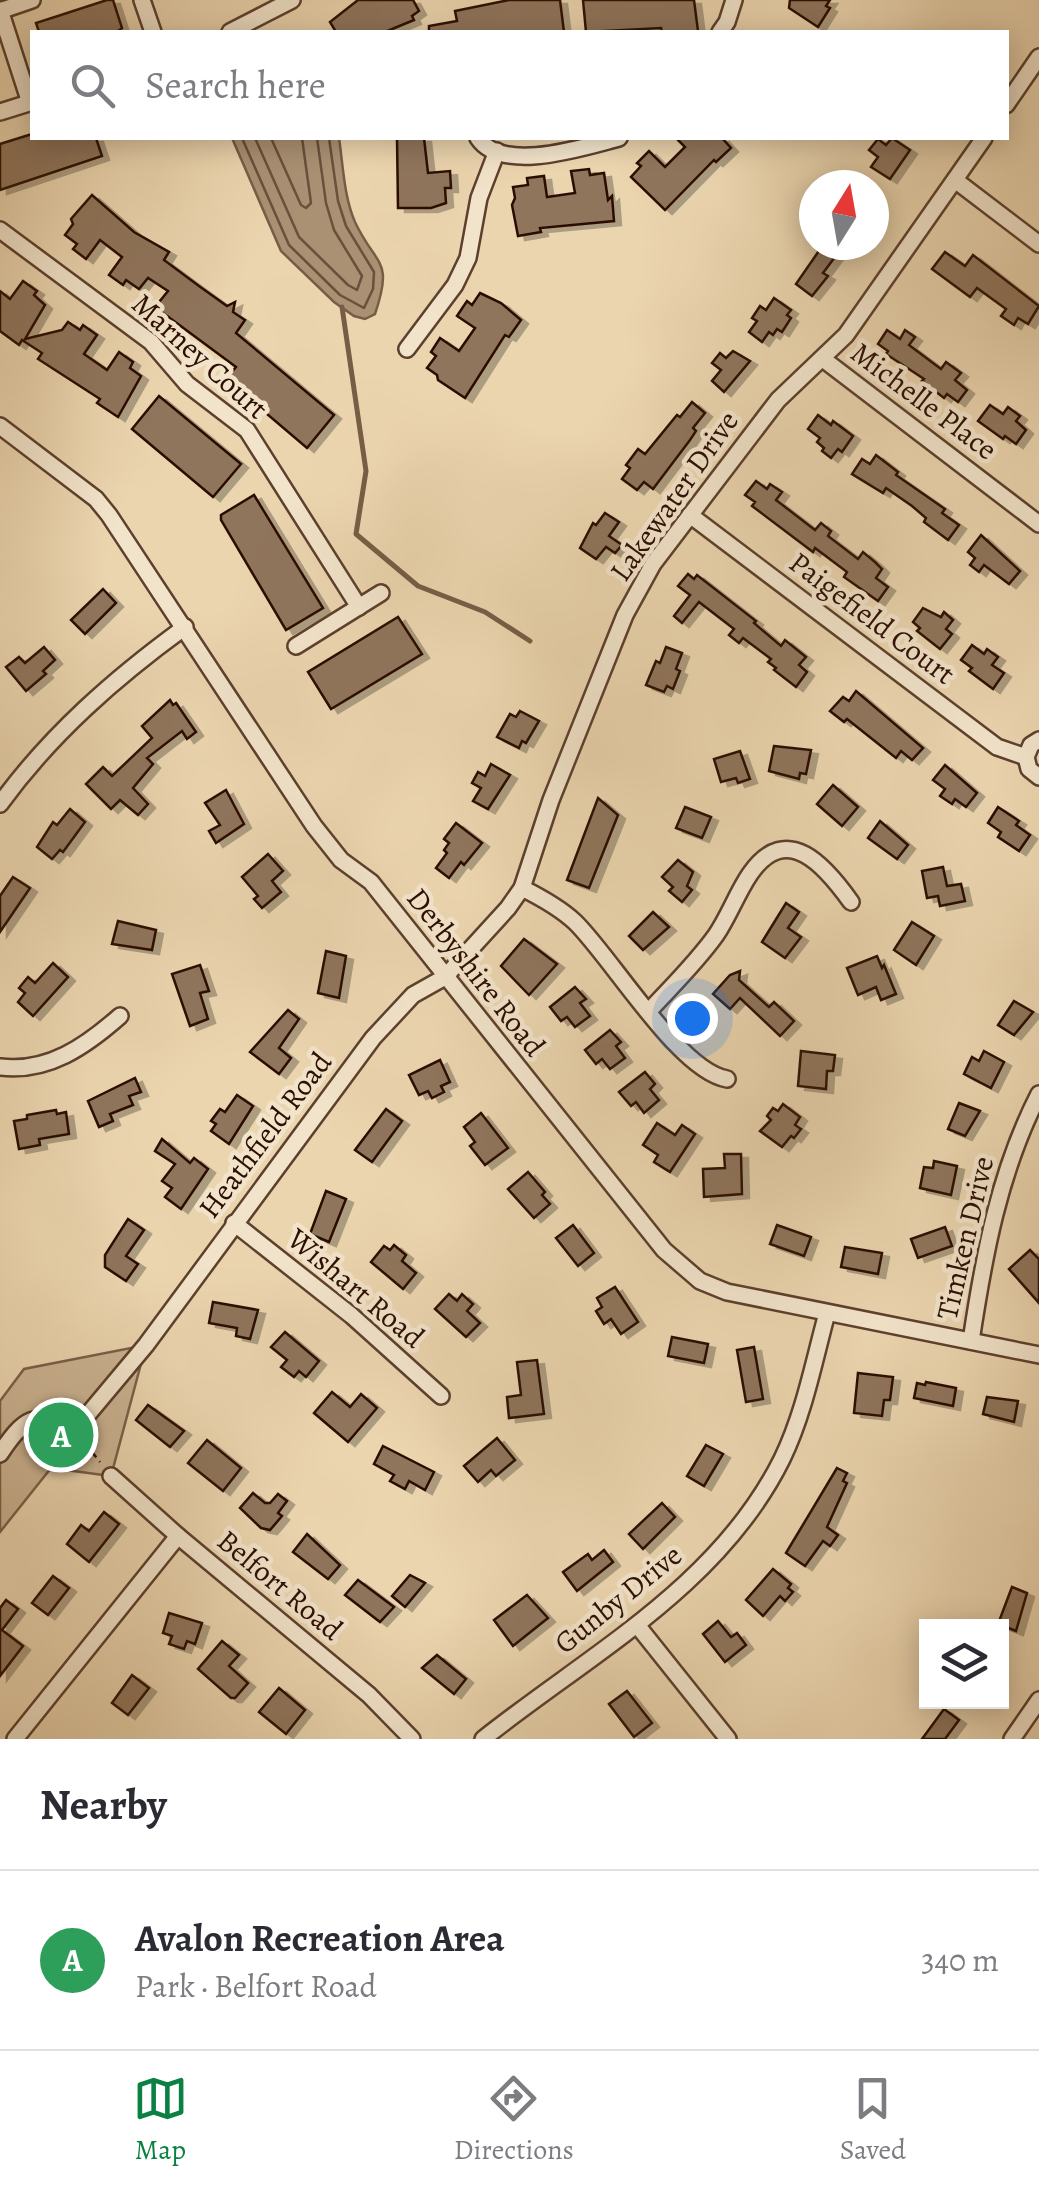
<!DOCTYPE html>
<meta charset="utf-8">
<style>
:root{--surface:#fff;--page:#f2f2f3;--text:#2b2b33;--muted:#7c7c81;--line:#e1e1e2;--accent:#0b8043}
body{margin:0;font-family:Alegreya,serif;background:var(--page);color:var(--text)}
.controls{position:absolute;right:30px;bottom:30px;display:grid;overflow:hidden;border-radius:0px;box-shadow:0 5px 25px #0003}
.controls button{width:90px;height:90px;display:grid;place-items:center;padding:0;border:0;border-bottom:2px solid var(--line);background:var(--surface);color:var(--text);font:50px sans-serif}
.compass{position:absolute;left:799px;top:170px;width:90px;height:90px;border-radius:50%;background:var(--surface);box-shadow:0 5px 25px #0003;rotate:11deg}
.you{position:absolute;left:692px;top:1018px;width:35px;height:35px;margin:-25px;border:8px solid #fff;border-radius:50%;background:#1a73e8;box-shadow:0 0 0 15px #1a73e833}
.badge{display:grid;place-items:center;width:65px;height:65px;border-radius:50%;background:var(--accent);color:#fff;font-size:32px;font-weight:700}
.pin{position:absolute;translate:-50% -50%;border:5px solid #fff;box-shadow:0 2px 10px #0006}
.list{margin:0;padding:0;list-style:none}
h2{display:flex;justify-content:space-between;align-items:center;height:130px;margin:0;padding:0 40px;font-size:42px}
h2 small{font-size:32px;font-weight:400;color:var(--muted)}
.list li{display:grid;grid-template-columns:65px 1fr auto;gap:30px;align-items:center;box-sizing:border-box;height:180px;padding:0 40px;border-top:2px solid var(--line)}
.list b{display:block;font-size:38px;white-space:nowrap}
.list p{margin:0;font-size:32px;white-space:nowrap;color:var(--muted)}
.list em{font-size:32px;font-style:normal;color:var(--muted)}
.icon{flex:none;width:55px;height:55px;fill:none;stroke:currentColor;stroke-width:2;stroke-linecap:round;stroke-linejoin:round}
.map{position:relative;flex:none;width:1039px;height:1739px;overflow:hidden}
.search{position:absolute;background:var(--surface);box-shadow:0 5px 25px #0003;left:30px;right:30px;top:30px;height:110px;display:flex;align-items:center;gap:25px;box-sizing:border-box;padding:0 35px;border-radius:0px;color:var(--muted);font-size:38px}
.sheet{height:310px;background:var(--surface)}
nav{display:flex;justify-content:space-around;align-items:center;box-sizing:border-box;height:140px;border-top:2px solid var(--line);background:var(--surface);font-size:28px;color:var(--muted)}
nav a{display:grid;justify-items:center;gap:5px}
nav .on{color:var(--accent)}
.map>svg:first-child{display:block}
.green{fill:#cbb392;stroke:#7c604a;stroke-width:2.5}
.water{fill:#aa9174;stroke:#785d46;stroke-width:2.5}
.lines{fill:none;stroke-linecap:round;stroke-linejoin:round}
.shore{stroke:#6b503b;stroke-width:2.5}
.stream{stroke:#785d46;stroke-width:5}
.building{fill:#8f755c;stroke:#2c0e02;stroke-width:2.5;filter:url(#shadow)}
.minor-casing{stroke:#5c402d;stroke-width:20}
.path{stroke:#2c0e02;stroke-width:2.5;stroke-dasharray:8 5;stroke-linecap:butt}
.minor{stroke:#f2e4cb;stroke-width:15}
.labels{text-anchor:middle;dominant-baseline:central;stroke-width:9;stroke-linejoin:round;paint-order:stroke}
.street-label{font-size:30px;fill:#2c0e02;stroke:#f2e4cb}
</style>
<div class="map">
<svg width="1039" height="1739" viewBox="0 0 1039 1739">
<defs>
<filter id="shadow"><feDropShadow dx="7" dy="4" stdDeviation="0" flood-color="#0004"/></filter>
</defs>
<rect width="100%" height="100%" fill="#ebd5af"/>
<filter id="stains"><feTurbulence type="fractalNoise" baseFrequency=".002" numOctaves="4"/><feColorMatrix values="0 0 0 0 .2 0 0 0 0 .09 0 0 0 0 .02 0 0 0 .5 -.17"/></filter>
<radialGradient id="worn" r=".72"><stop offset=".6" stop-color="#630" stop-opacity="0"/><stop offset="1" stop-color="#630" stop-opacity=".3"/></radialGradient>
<polygon class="green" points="146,1345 111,1476 51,1468 0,1532 0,1401 24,1369"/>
<path class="water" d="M 232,138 L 339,138 C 343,165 344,197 355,222 C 376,267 394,258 375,314 L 365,319 L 354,316 L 334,302 L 281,251 Z"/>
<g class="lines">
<g class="shore">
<polyline points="242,138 289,245 340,295 364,308 373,289 374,272 346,226 338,201 329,138"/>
<polyline points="255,138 299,237 348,285 357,290 362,276 334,230 326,203 317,138"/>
<polyline points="271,138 301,205 306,208 311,203 302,138"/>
</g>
<polyline class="stream" points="342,307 366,471 356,534 418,586 485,612 530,641"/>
</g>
<g class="building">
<polygon points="107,0 113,0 122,28 117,32 39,32 36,23"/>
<polygon points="358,0 413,0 419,11 412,16 414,20 385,32 336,32 330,22"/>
<polygon points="509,0 560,0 564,32 429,32 429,26 457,21 455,11"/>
<polygon points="583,0 694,0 698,31 662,32 661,28 586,32"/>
<polygon points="790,0 830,0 826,6 830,8 818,27 789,8"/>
<polygon points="32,134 32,138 96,138 102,156 0,190 0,144"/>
<polygon points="397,138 424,138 428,173 450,171 451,188 445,188 446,203 431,208 398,208"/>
<polygon points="676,138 722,138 731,148 716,162 714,160 665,210 631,177 641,166 637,163 649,151 665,167 685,147"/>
<polygon points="892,138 910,150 890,179 871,167 878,157 869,150 878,139 886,145"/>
<polygon points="589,169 590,175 604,173 608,200 612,196 614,221 540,228 541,232 518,236 512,205 515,198 513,187 528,185 527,178 544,176 547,197 575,193 571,171"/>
<polygon points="92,195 134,232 169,252 164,260 199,286 227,306 235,302 233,312 245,320 236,333 334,415 307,448 226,379 236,367 155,307 168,291 148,278 139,289 126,280 123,285 109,275 122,257 100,240 86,259 73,249 77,244 65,235 73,224 71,219"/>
<polygon points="823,245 838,253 823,273 828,276 812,296 796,284"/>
<polygon points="945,252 965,266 973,255 1039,306 1028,324 1018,318 1014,325 1001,316 1006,309 977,288 970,297 932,269"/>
<polygon points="23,281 37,291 34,295 45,305 25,339 62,330 68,322 80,330 83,325 97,335 84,354 107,370 119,352 133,362 130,368 141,376 118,417 97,403 100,399 38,359 42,353 22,340 19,345 0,331 0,291 10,299"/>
<polygon points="480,293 501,303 521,320 509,337 505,335 465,398 438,380 437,375 427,368 436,356 431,352 440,338 459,351 475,328 457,316 467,301 472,305"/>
<polygon points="774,298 791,310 787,315 791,318 782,332 777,329 773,335 769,332 762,342 749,332 757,321 752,318 760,306 766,310"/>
<polygon points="887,330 900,339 905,330 915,337 909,345 941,369 946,362 961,373 955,380 967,390 958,402 947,394 944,398 922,381 924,379 886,354 888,351 878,344"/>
<polygon points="733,351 750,361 724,392 712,381 721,370 712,363 720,353 726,358"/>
<polygon points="159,396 241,464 213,497 132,429"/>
<polygon points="692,402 705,413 693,428 696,431 690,440 653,489 644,482 637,490 622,479 630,468 626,465 638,449 645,454 677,415 680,417"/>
<polygon points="990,405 1003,414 1008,407 1020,416 1016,421 1026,430 1016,444 1005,436 1003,439 978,421"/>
<polygon points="818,415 831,425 833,421 853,436 842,452 838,449 831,458 822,451 824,448 817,442 820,438 808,429"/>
<polygon points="876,455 898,472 896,475 945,509 942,513 959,525 948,540 924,522 926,518 912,506 886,488 883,493 852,474 862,459 870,464"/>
<polygon points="756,481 767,489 770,484 782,492 776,500 815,530 821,523 831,531 828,536 858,559 863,552 875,562 882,569 876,578 888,587 878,601 844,577 847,572 815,548 813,552 805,546 752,506 755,502 745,495"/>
<polygon points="254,495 323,608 286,630 221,520 221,515"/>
<polygon points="605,513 619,522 609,536 622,545 615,553 606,547 596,559 580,548 593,523 596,525"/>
<polygon points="981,535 1020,571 1009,584 984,565 979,572 970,565 975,558 968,552"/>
<polygon points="688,574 694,579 697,575 756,621 754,623 781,646 785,640 806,657 799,665 807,672 796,687 774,670 776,668 768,662 771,659 743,638 739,643 729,635 734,629 699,602 682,623 674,616 690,595 678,586"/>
<polygon points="103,589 116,603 85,634 71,620"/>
<polygon points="923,608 941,617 944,612 953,620 946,629 952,634 940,649 917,631 920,628 913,622"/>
<polygon points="398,617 422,654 331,709 308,672"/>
<polygon points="972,645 984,654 987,649 998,657 992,665 1004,673 993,689 969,671 972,668 961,660"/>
<polygon points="44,647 55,660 43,671 46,674 26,691 6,667 19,657 25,663"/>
<polygon points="666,647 682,653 676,669 680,671 673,689 667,686 664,692 646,685 656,661 660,663"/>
<polygon points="856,691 923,748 912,760 901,751 896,758 847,719 844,722 830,711 843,697 849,701"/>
<polygon points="170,700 173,705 176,703 196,732 187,739 182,731 147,758 153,764 133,788 148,804 138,815 120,800 111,809 86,784 103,767 112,776 152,738 142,726"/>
<polygon points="520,711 539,721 526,743 522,741 519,748 497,737 510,714 516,717"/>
<polygon points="774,746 811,750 806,774 800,773 799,779 769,771"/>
<polygon points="740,751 750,779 738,783 736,778 721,782 714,759"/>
<polygon points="491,764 510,775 488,809 473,801 481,788 472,783 478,772 485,776"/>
<polygon points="945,765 977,793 966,807 955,799 952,804 940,796 945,789 933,780"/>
<polygon points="833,785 858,807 842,826 817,804"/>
<polygon points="226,790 244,824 216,843 209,831 220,825 205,803"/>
<polygon points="598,798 618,815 589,888 567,880"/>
<polygon points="685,807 711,817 702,838 676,828"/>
<polygon points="998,807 1019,821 1016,825 1030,835 1019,851 998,837 1001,832 988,823"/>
<polygon points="70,809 85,822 63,852 60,850 52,859 37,847 53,822 57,825"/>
<polygon points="880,821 908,845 897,859 868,838"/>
<polygon points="456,823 482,843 464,865 461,862 449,878 436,868 447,853 444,850 449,843 444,839"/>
<polygon points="268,854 283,871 272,881 281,892 262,908 254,899 258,896 242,877"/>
<polygon points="678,860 693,872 687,886 692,890 682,902 669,891 673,887 662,877"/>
<polygon points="943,867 947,886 961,884 965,901 940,906 938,896 927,898 922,871"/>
<polygon points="13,877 30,888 0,932 0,896"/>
<polygon points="786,903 799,912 788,928 801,937 785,958 762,942"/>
<polygon points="653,912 669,927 643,950 629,936"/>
<polygon points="118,921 156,930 152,950 112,944"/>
<polygon points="912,922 934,936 916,965 894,950"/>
<polygon points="524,939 557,964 529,995 501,966"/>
<polygon points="326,951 346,956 339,998 318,993"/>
<polygon points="877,956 882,968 884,965 896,994 881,1000 876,987 858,995 847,968"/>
<polygon points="53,963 68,977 33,1016 18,1002 25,993 19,988 28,977 35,983"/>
<polygon points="200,965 209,991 200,993 208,1019 190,1026 172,974"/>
<polygon points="740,971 739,980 769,1007 774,1002 794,1021 780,1036 740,998 730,1009 713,994 730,975"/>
<polygon points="575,987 586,999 580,1003 590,1016 575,1027 567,1017 561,1021 550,1007"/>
<polygon points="1014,1001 1033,1012 1014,1035 998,1025"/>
<polygon points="288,1010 299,1019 279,1048 291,1058 279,1074 250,1052"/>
<polygon points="610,1030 621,1042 616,1046 625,1058 610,1069 602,1059 596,1064 585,1050"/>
<polygon points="801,1051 835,1055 833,1071 827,1071 826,1089 798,1086"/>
<polygon points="984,1051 1004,1062 991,1088 964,1074 972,1057 979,1061"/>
<polygon points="440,1060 450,1082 441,1086 444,1092 432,1098 428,1091 419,1095 409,1075"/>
<polygon points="645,1072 655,1084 650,1089 659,1100 644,1113 636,1102 631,1106 619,1092"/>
<polygon points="135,1078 141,1092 129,1096 133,1105 110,1114 113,1121 99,1127 88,1101"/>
<polygon points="237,1095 253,1106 229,1144 211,1131 216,1124 211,1121 220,1109 225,1112"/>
<polygon points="959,1103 980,1111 965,1136 948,1129"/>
<polygon points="783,1104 800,1117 795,1125 801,1129 794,1138 791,1136 782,1147 760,1131 771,1120 767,1116 773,1108 778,1111"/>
<polygon points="386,1109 402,1121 372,1162 355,1150"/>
<polygon points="56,1110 57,1114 66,1112 69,1134 39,1139 40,1145 19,1149 14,1121 27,1119 27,1115"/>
<polygon points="481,1113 508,1148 485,1165 470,1146 475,1142 464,1127"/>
<polygon points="657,1123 675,1135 682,1125 695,1134 670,1172 654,1162 658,1155 643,1145"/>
<polygon points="162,1139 190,1163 194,1158 208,1169 181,1209 165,1197 172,1188 162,1181 175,1164 155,1151"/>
<polygon points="724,1154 741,1154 742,1194 704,1197 703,1169 725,1168"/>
<polygon points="934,1161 957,1166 951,1195 920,1188 924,1167 933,1168"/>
<polygon points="528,1172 545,1192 542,1195 550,1204 534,1218 508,1189"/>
<polygon points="326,1191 346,1199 329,1242 310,1234"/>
<polygon points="128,1219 144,1230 126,1256 138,1264 126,1281 105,1267 105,1255"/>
<polygon points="573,1225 594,1253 578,1266 556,1238"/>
<polygon points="777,1225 811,1237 804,1256 770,1244"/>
<polygon points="945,1227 952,1246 918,1258 911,1239"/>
<polygon points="394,1245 406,1255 402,1261 416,1273 403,1289 371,1262 384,1246 390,1250"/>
<polygon points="845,1247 882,1253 878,1274 841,1267"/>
<polygon points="1030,1250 1039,1259 1039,1303 1009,1269"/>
<polygon points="615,1287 638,1322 621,1334 611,1319 604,1324 596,1311 602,1307 597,1298"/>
<polygon points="449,1294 457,1301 462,1294 473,1304 467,1311 480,1323 466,1337 435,1309"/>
<polygon points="213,1302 258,1310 250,1339 236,1336 237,1328 209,1323"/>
<polygon points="285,1332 319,1361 306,1377 299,1371 294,1377 281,1367 287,1360 271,1347"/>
<polygon points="672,1337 708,1344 704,1363 668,1356"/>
<polygon points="754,1347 763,1399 746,1402 737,1350"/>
<polygon points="537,1360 544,1414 509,1418 507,1397 521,1395 517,1362"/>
<polygon points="858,1373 893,1377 890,1400 884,1400 882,1416 854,1413"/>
<polygon points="926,1382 956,1388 953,1406 914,1398 917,1383 925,1385"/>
<polygon points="332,1392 350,1407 361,1394 377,1408 348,1442 314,1413"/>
<polygon points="987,1397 1018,1401 1014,1422 983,1414"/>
<polygon points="148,1405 184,1431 170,1447 136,1420"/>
<polygon points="497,1438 515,1460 496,1476 491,1470 478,1482 464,1466"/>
<polygon points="207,1440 241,1468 223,1491 188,1463"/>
<polygon points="706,1445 723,1454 704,1486 687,1476"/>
<polygon points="383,1446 434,1472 425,1490 409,1481 405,1489 390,1481 394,1475 374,1464"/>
<polygon points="837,1468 847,1473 843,1481 847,1483 827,1527 838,1535 830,1546 823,1541 805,1566 786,1553"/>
<polygon points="253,1493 265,1503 270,1503 278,1494 287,1501 278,1513 282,1516 270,1530 261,1528 240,1508"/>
<polygon points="662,1503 675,1517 643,1549 629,1534"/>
<polygon points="104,1512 119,1524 89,1562 67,1544 81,1525 89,1531"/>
<polygon points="307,1534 340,1565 328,1579 293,1552"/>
<polygon points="604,1550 613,1562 577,1591 563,1572 588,1554 592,1560"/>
<polygon points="773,1569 791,1584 788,1588 793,1592 785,1601 780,1596 763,1616 746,1600"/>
<polygon points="410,1575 425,1583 405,1607 392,1596"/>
<polygon points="53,1576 69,1588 48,1615 32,1603"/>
<polygon points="358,1580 394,1607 380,1622 345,1595"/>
<polygon points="1012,1587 1027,1593 1016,1631 998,1624"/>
<polygon points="527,1595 548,1618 513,1646 494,1620"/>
<polygon points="6,1600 18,1609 2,1630 23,1646 0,1676 0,1608"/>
<polygon points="169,1613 202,1623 195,1644 187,1641 184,1649 169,1644 172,1636 163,1633"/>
<polygon points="718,1621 731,1637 737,1633 746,1645 725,1662 703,1634"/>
<polygon points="222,1641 239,1655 229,1666 248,1683 235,1698 231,1698 198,1669"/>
<polygon points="437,1655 466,1679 454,1694 422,1668"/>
<polygon points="132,1675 149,1688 128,1715 112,1703"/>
<polygon points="279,1688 305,1710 286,1734 259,1712"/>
<polygon points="627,1691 652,1723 634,1737 609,1704"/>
<polygon points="944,1709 959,1720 945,1739 922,1739"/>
</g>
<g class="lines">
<defs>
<g id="minor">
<polyline points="142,0 153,32"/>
<polyline points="0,10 30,103"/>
<polyline points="0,11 32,0"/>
<polyline points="230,32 292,0"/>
<polyline points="720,32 727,22 734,0"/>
<polyline points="1006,105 1039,57"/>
<polyline points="0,112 32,102"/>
<path d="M 478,138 C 502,174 584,147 619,138"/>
<polyline points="955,180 1039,244"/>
<polyline points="0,230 151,342 187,384 247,430 359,607"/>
<polyline points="407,349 455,285 468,258 479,198 497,151"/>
<polyline points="823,359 1039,524"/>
<polyline points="0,426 96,499 109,515 314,826 341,860 371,882 664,1250 700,1281 727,1292 1039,1355"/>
<polyline points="690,515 997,747 1026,757"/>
<polyline points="296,646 381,593"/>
<polyline points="1039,740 1031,745 1026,757 1029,769 1039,777"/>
<path d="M 0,804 C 51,734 115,678 185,627"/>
<path d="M 522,888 C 540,897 560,908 575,922 C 612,958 679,1071 727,1079"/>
<path d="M 649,1011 C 672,986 696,963 716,935 C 729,916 737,893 750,874 C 787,820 826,867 851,902"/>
<path d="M 0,1067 C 48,1073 86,1046 120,1016"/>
<polyline points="234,1223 352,1316 441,1396"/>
<path d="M 971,1341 C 984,1255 999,1172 1039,1094"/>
<path d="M 0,1454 C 22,1420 36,1407 74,1431 L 146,1345 L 373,1038 L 413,995 L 445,977 L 508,908 L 522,888 L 551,800 L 625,615 L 653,564 L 778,400 L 846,335 L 984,138"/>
<polyline points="111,1476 178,1536 369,1695 412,1739"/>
<polyline points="637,1625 728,1739"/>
<polyline points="15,1739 178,1536"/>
<path d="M 483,1739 C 590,1654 719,1586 782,1459 C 804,1414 814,1361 827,1313"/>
<polyline points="1012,1739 1039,1700"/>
</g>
</defs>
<use href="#minor" class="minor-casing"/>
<polyline class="path" points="83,1441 100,1462"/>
<use href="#minor" class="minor"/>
</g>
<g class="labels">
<g class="street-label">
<text transform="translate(200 356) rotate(42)">Marney Court</text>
<text transform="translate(924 401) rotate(37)">Michelle Place</text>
<text transform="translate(674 496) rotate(-55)">Lakewater Drive</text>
<text transform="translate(872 618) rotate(37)">Paigefield Court</text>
<text transform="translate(476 972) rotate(52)">Derbyshire Road</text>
<text transform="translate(265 1135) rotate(-53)">Heathfield Road</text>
<text transform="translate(965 1238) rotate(-77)">Timken Drive</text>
<text transform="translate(356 1288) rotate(40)">Wishart Road</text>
<text transform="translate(280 1585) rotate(40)">Belfort Road</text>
<text transform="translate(618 1599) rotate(-39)">Gunby Drive</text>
</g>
</g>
<rect width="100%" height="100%" filter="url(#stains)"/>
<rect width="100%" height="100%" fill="url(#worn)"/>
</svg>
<div class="controls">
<button><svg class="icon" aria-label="layers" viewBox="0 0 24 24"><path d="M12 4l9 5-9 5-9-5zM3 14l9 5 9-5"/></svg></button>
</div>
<svg class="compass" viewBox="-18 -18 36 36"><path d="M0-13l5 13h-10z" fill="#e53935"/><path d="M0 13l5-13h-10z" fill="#7c7c81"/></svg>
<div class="you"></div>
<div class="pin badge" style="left:61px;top:1435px;background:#2e9e5b">A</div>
<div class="search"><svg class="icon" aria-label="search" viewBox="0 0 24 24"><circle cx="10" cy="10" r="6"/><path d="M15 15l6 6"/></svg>Search here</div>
</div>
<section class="sheet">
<h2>Nearby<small></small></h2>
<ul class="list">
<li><span class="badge" style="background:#2e9e5b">A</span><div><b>Avalon Recreation Area</b><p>Park · Belfort Road</p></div><em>340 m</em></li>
</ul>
</section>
<nav>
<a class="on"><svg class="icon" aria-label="map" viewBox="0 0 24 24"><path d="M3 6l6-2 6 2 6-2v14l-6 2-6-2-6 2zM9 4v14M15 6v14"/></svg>Map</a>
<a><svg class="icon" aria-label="directions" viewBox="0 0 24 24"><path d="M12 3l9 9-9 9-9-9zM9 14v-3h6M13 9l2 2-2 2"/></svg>Directions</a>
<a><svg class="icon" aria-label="saved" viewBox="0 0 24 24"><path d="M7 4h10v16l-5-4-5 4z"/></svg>Saved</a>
</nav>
